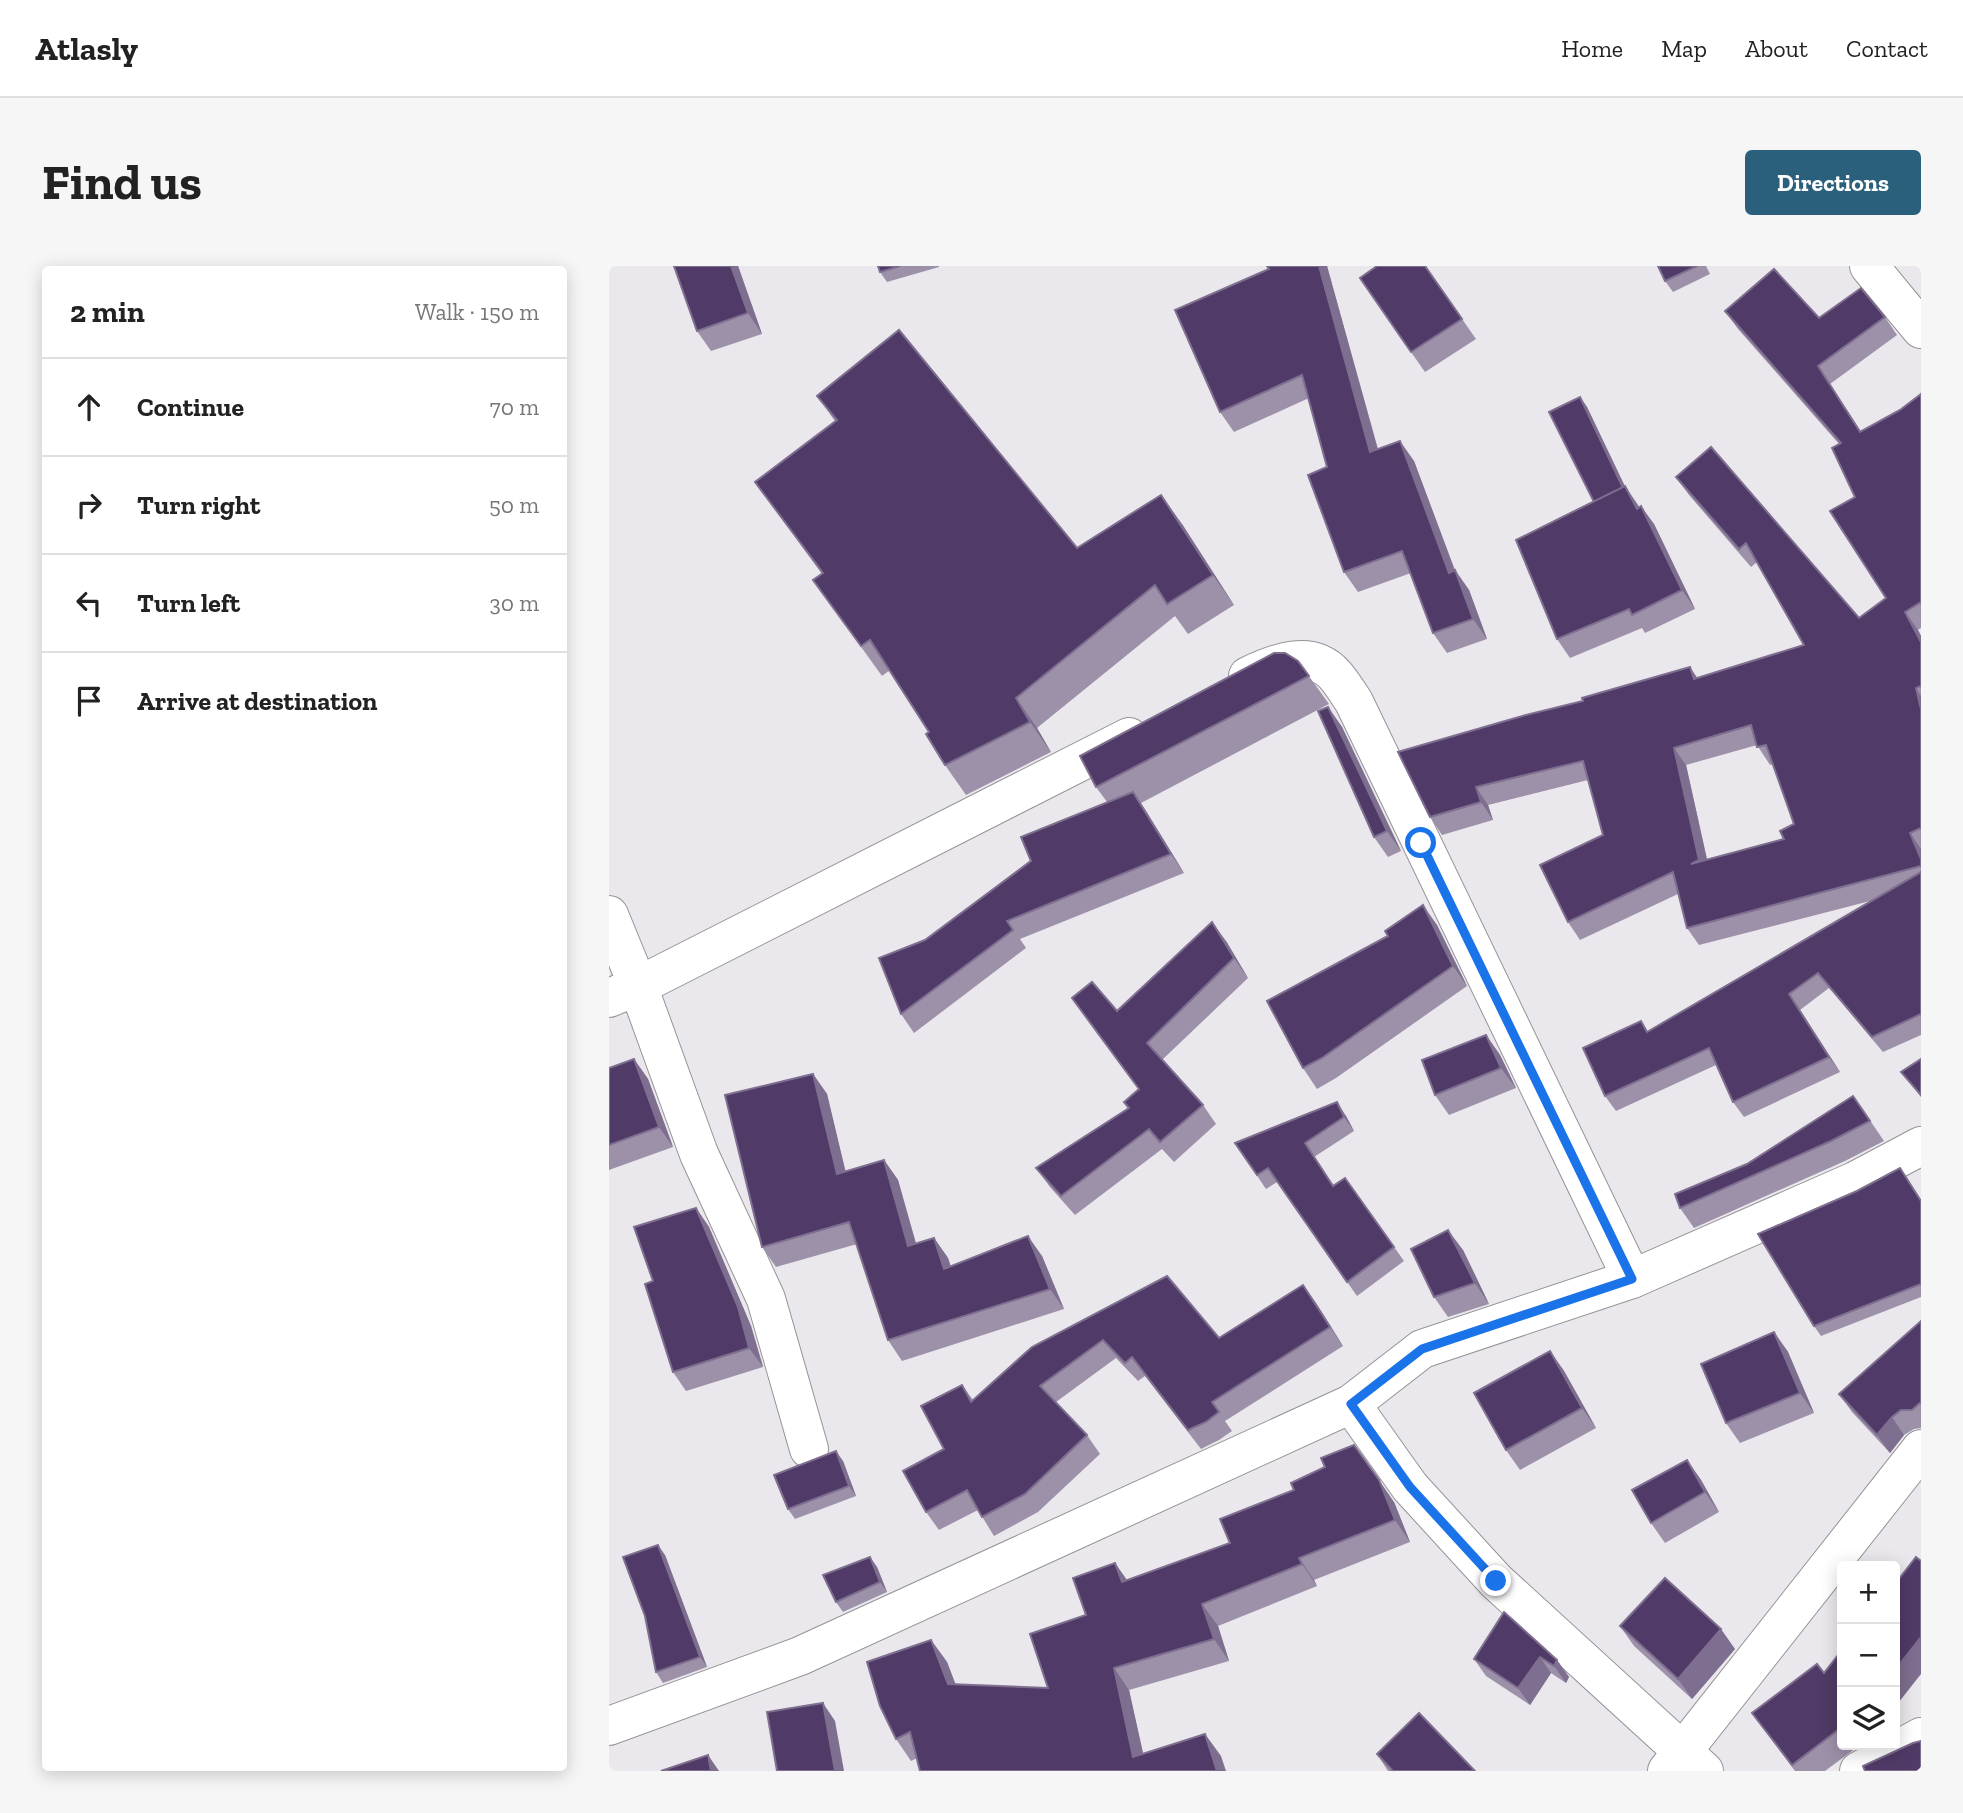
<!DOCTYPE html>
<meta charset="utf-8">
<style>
:root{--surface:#fff;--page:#f6f6f6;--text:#222;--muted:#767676;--line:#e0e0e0;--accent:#2a607c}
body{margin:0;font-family:"Zilla Slab",serif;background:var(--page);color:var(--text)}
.controls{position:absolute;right:21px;bottom:21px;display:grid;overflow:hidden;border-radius:7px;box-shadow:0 4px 18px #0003}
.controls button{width:63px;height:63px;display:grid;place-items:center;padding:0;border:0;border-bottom:2px solid var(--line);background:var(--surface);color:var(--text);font:35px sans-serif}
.stop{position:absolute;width:21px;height:21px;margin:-16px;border:5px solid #1a73e8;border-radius:50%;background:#fff}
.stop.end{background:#1a73e8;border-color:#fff;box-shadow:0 2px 7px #0008}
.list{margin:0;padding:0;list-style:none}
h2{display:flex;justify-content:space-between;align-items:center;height:91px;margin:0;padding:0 28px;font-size:30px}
h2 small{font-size:23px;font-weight:400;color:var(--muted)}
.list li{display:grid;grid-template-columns:46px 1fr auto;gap:21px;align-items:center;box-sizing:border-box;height:98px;padding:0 28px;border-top:2px solid var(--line)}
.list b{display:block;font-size:26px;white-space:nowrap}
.list em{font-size:23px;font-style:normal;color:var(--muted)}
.icon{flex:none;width:38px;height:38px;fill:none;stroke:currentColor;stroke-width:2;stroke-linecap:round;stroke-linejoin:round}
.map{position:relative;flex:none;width:1312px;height:1505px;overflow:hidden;border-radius:7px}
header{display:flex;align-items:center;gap:42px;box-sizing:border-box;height:98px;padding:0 35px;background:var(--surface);border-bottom:2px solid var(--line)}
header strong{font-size:33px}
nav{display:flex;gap:38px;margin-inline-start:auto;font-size:24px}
.intro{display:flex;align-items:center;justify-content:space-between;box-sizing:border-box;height:168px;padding:0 42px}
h1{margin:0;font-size:49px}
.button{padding:18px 32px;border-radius:7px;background:var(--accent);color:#fff;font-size:24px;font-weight:700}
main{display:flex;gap:42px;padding:0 42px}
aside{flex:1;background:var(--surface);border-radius:7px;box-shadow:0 4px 18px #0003}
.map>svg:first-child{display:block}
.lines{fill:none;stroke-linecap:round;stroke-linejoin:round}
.minor-casing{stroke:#959397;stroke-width:40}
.minor{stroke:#fff;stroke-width:38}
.wall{fill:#9d91aa;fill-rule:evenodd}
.shaded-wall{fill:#7e6e8f}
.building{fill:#503a67;stroke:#7e6e8f;stroke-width:2;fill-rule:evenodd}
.route{stroke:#1a73e8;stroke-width:9}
</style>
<header>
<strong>Atlasly</strong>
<nav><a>Home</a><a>Map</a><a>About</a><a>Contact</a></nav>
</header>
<div class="intro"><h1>Find us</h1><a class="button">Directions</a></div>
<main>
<aside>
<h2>2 min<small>Walk · 150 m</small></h2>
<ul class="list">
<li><svg class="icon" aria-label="ahead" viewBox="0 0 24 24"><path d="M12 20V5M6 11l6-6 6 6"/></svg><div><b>Continue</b></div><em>70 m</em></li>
<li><svg class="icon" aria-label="right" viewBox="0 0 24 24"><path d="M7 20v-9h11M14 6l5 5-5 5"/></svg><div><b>Turn right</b></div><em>50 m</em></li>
<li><svg class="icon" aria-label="left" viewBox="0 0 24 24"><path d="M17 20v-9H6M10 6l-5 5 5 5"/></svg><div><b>Turn left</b></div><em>30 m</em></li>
<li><svg class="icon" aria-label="arrive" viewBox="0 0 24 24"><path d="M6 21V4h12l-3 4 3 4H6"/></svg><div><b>Arrive at destination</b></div></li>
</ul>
</aside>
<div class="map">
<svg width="1312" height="1505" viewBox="0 0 1312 1505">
<rect width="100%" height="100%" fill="#eae8ec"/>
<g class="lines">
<defs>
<g id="minor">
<polyline points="1260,0 1312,63"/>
<path d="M 639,410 C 666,397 702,382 726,409 C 733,417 739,427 745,436 L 1023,1013"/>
<polyline points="0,649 29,720 90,888 157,1033 200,1183"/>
<polyline points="0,732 29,720 520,471"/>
<polyline points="742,1138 801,1221 887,1315 1095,1505"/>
<polyline points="0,1460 191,1390 742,1138 813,1083 1023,1013 1246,915 1312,880"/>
<polyline points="1058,1505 1312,1183"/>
<polyline points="1250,1505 1312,1471"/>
</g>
</defs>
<use href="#minor" class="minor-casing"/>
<use href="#minor" class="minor"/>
</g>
<g class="wall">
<polygon points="65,0 129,0 153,68 102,85 88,65"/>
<polygon points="269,0 330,0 330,1 278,16 271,6"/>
<polygon points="718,0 769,183 805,195 846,304 860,324 878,373 838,387 824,367 802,307 749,326 735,306 718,201 700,132 625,166 611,146 660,3"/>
<polygon points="816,0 867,73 816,106 802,86"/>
<polygon points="1049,0 1097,0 1101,8 1064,26 1056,15"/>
<path d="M 1116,45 L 1210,52 L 1276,51 L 1288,69 L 1221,118 L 1252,166 L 1291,144 L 1312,128 L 1312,362 L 1309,364 L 1312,370 L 1312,769 L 1274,786 L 1220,722 L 1191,744 L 1231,806 L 1135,851 L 1124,836 L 1107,799 L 1007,845 L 996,830 L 1040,765 L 1265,634 L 1090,679 L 1078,662 L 1069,628 L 971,674 L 959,656 L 994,569 L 979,514 L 879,539 L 884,554 L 833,569 L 821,551 L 789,486 L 1089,412 L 1195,379 L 1148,296 L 1142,301 L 1080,229 L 1067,211 L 1250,352 L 1277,332 L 1230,178 L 1129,63 ZM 1148,479 L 1161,499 L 1164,498 L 1185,558 L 1175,573 L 1098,593 L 1077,499 Z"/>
<polygon points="208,130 468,282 573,258 625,339 579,368 566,350 428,462 442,486 357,529 336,499 320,466 281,404 273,410 204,314 213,308 146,216 226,155"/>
<polygon points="971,131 978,141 1016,221 1030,241 1045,258 1086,343 1036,367 1033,362 961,392 948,373 985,236"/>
<polygon points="689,395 720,438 532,537 575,607 411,673 417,682 305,767 292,748 316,674 498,536 487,521"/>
<polygon points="719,441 733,461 792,585 779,591 765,571"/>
<polygon points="828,659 858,720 727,812 708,823 694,802"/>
<polygon points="617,675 639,712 553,794 594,839 607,858 565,896 553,883 466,949 441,921 427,902 519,842 515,836 529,823 508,745"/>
<polygon points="877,769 891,789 907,822 840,849 826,829"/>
<polygon points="25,793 39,813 64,881 0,904 0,802"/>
<polygon points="1312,793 1312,831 1292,806"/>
<polygon points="204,808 218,828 236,905 275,894 289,914 307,977 325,972 339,992 342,1001 433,990 455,1043 293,1095 279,1074 248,978 167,1001 153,981"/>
<polygon points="737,850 745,865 705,891 724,919 736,912 795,995 748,1030 668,916 657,923 626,877"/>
<polygon points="1258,850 1275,875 1236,895 1085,962 1071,942"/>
<polygon points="1312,934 1312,1031 1212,1070 1205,1060"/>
<polygon points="87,942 100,961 142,1060 154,1101 77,1125 64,1106 44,1015"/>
<polygon points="854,984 880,1038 839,1051 825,1031"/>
<polygon points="558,1010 610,1072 707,1037 734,1080 616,1155 623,1165 610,1174 592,1183 536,1110 529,1115 507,1092 447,1136 478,1169 491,1188 429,1246 385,1270 369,1244 330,1264 317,1246 353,1119 364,1134"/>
<polygon points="1312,1055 1312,1162 1305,1163 1295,1169 1281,1187 1243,1146 1230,1128"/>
<polygon points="1165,1066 1179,1086 1205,1147 1131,1177 1117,1157"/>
<polygon points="941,1085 955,1105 987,1162 911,1204 897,1184"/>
<polygon points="1078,1194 1092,1214 1110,1246 1056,1277 1042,1257"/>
<polygon points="234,1195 247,1230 186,1253 179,1243"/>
<polygon points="785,1236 801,1276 705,1314 708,1320 609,1360 620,1395 520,1424 534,1488 612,1490 308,1492 302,1495 287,1473 322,1374 338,1396 346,1418 439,1422 506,1297 518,1314"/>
<polygon points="56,1289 98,1401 54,1417 47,1406"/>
<polygon points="268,1301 278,1326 234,1346 227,1336"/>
<polygon points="895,1346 948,1394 960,1411 957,1417 942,1407 921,1439 877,1410 865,1393"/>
<polygon points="1011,1360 1126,1383 1083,1433 1025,1380"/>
<polygon points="1233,1384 1233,1479 1251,1479 1216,1505 1186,1505 1143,1447 1215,1407"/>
<polygon points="768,1488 866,1505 779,1505"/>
</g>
<g class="shaded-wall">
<polygon points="122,0 129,0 153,68 139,47"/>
<polygon points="710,0 718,0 775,206 761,186"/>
<polygon points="1209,100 1221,118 1264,184 1251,166"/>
<polygon points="971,131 978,141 1022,233 1014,223"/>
<polygon points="791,175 805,195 854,327 840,307"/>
<polygon points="1016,220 1029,239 1041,262 1028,243"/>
<polygon points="552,229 573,258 625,339 604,309"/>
<polygon points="1032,240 1045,258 1086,343 1073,324"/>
<polygon points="846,304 860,324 878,373 864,353"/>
<polygon points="1296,346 1309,364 1312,370 1312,376"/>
<polygon points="1081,401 1093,419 1085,413"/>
<polygon points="1307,422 1312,430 1312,443"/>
<polygon points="407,432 428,462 442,486 421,456"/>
<polygon points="719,441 733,461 792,585 778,565"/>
<polygon points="1065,482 1077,499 1102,612 1090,594"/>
<polygon points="867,521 879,539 884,554 872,536"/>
<polygon points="524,526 537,545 575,607 562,588"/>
<polygon points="1301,567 1312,583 1312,593"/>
<polygon points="814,639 828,659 858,720 844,700"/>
<polygon points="603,656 617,675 639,712 625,692"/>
<polygon points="1180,728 1191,744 1231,806 1220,791"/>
<polygon points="877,769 891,789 907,822 892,802"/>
<polygon points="25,793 39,813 64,881 50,861"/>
<polygon points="204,808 218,828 242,928 228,908"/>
<polygon points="728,836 737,850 745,865 735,851"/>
<polygon points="275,894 289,914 313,1000 299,980"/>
<polygon points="87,942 100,961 142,1060 154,1101 140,1082"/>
<polygon points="839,964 854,984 880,1038 866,1017"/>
<polygon points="419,970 433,990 455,1043 441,1023"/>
<polygon points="325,972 339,992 349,1024 335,1003"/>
<polygon points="694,1019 707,1037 734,1080 721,1061"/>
<polygon points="1165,1066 1179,1086 1205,1147 1191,1127"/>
<polygon points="941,1085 955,1105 987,1162 973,1142"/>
<polygon points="1283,1151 1295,1169 1281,1187 1268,1169"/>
<polygon points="227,1185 234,1195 247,1230 240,1220"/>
<polygon points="1078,1194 1092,1214 1110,1246 1096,1226"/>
<polygon points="770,1214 785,1236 801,1276 786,1254"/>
<polygon points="49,1279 56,1289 98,1401 91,1391"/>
<polygon points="261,1291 268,1301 278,1326 271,1316"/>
<polygon points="690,1292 705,1314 708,1320 693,1298"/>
<polygon points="506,1297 521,1319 513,1316"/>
<polygon points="593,1338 609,1360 620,1395 605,1373"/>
<polygon points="1112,1363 1126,1383 1083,1433 1069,1413"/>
<polygon points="1312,1371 1312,1408 1286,1441 1286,1404"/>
<polygon points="322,1374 338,1396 355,1440 339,1418"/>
<polygon points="931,1391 942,1407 921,1439 909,1422"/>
<polygon points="948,1394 960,1411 957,1417 945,1400"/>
<polygon points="505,1402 520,1424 538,1505 524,1491"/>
<polygon points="214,1437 226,1455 235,1505 226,1505"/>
<polygon points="596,1468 612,1490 617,1505 608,1505"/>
<polygon points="99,1489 110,1505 102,1505"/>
</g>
<g class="building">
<polygon points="65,0 122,0 139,47 88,65"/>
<polygon points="269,0 291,0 271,6"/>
<polygon points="658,0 710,0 761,186 791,175 840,307 846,304 864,353 824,367 793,285 735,306 699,209 718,201 693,109 611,146 566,44 660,3"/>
<polygon points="768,0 816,0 853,53 802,86 751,12"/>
<polygon points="1049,0 1088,0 1056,15"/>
<path d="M 1165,3 L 1210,52 L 1252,22 L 1276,51 L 1209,100 L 1251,166 L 1291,144 L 1312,128 L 1312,336 L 1296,346 L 1312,376 L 1312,420 L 1307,422 L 1312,443 L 1312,562 L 1301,567 L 1312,593 L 1312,600 L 1078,662 L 1064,606 L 959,656 L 931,599 L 994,569 L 974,495 L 867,521 L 872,536 L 821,551 L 789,486 L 917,449 L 974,435 L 973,432 L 1081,401 L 1085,413 L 1195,379 L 1137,277 L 1130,283 L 1067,211 L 1102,181 L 1250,352 L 1277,332 L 1221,245 L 1246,231 L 1223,182 L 1232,177 L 1116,45 ZM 1142,459 L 1148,481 L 1157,479 L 1185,558 L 1171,565 L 1175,573 L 1082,598 L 1090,594 L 1065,482 Z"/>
<polygon points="290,64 468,282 552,229 604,309 558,338 546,319 407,432 421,456 336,499 317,468 320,466 261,374 252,380 204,314 214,307 146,216 228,154 208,130"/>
<polygon points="971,131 1014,222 985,236 940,146"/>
<polygon points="1016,220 1028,243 1032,240 1073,324 1023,349 1020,343 948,373 907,274"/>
<polygon points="665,387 676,387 689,395 700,410 487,521 471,490"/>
<polygon points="719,441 778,565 765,571 709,445"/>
<polygon points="524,526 562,588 398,655 404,664 292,748 270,692 316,674 422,595 412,571"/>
<polygon points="1312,606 1312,748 1263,771 1209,707 1180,728 1220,791 1124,836 1100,782 996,830 974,782 1032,755 1038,766"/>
<polygon points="814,639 844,700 713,792 694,802 658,735 779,670 776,665"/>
<polygon points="603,656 625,692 538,777 594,839 551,876 540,863 452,930 427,902 520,842 515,836 530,823 463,732 483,716 508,745"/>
<polygon points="877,769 892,802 826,829 813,794"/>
<polygon points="25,793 50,861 0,879 0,802"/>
<polygon points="1312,793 1312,829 1292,806"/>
<polygon points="204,808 228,908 275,894 299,980 325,972 335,1003 419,970 441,1023 279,1074 240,956 153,981 116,829"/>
<polygon points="1244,830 1261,855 1222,875 1071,942 1066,928 1138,898"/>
<polygon points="728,836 735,851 696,877 724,920 736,912 785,981 738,1016 659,902 648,909 626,877"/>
<polygon points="1291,902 1312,935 1312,1018 1205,1060 1149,968 1248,925"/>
<polygon points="87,942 129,1041 140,1082 64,1106 36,1018 44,1015 25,961"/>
<polygon points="839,964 866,1017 825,1031 802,983"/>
<polygon points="558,1010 610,1072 694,1019 721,1061 603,1136 610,1146 597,1156 579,1164 523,1091 516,1097 494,1074 431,1120 478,1169 416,1228 373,1251 358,1224 317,1246 294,1205 335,1183 312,1140 353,1119 362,1136 423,1081"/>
<polygon points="1312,1055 1312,1136 1303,1144 1292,1144 1283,1151 1268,1169 1230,1128"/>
<polygon points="1165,1066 1191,1127 1117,1157 1092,1098"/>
<polygon points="941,1085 973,1142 897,1184 865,1127"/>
<polygon points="745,1179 770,1214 786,1254 690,1292 693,1298 593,1338 605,1373 505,1402 524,1491 596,1468 608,1505 311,1505 301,1466 287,1473 271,1440 258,1396 322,1374 339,1418 439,1422 421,1368 477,1349 464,1312 506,1297 513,1316 621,1277 611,1253 685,1224 682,1217 716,1201 712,1192"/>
<polygon points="227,1185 240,1220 179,1243 165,1209"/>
<polygon points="1078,1194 1096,1226 1042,1257 1023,1224"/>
<polygon points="49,1279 91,1391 47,1406 36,1350 14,1291"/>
<polygon points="261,1291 271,1316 227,1336 214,1309"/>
<polygon points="1307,1291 1312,1295 1312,1371 1286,1404 1286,1318"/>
<polygon points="1056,1312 1112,1363 1069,1413 1011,1360"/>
<polygon points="895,1346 948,1394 945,1400 931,1391 909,1422 865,1393"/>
<polygon points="1233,1384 1233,1461 1183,1499 1143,1447 1208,1398 1215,1407"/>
<polygon points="214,1437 226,1505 168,1505 158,1446"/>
<polygon points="810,1447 866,1505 784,1505 768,1488"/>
<polygon points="1312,1475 1312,1505 1256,1505 1254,1500 1304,1477"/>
<polygon points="99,1489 102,1505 52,1505"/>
</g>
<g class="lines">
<polyline class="route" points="812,577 1023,1013 813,1083 742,1138 801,1221 887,1315"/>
</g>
</svg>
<div class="controls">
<button>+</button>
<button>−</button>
<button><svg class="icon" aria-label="layers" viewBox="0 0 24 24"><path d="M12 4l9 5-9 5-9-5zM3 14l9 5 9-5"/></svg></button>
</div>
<div class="stop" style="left:812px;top:577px"></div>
<div class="stop end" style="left:887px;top:1315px"></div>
</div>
</main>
